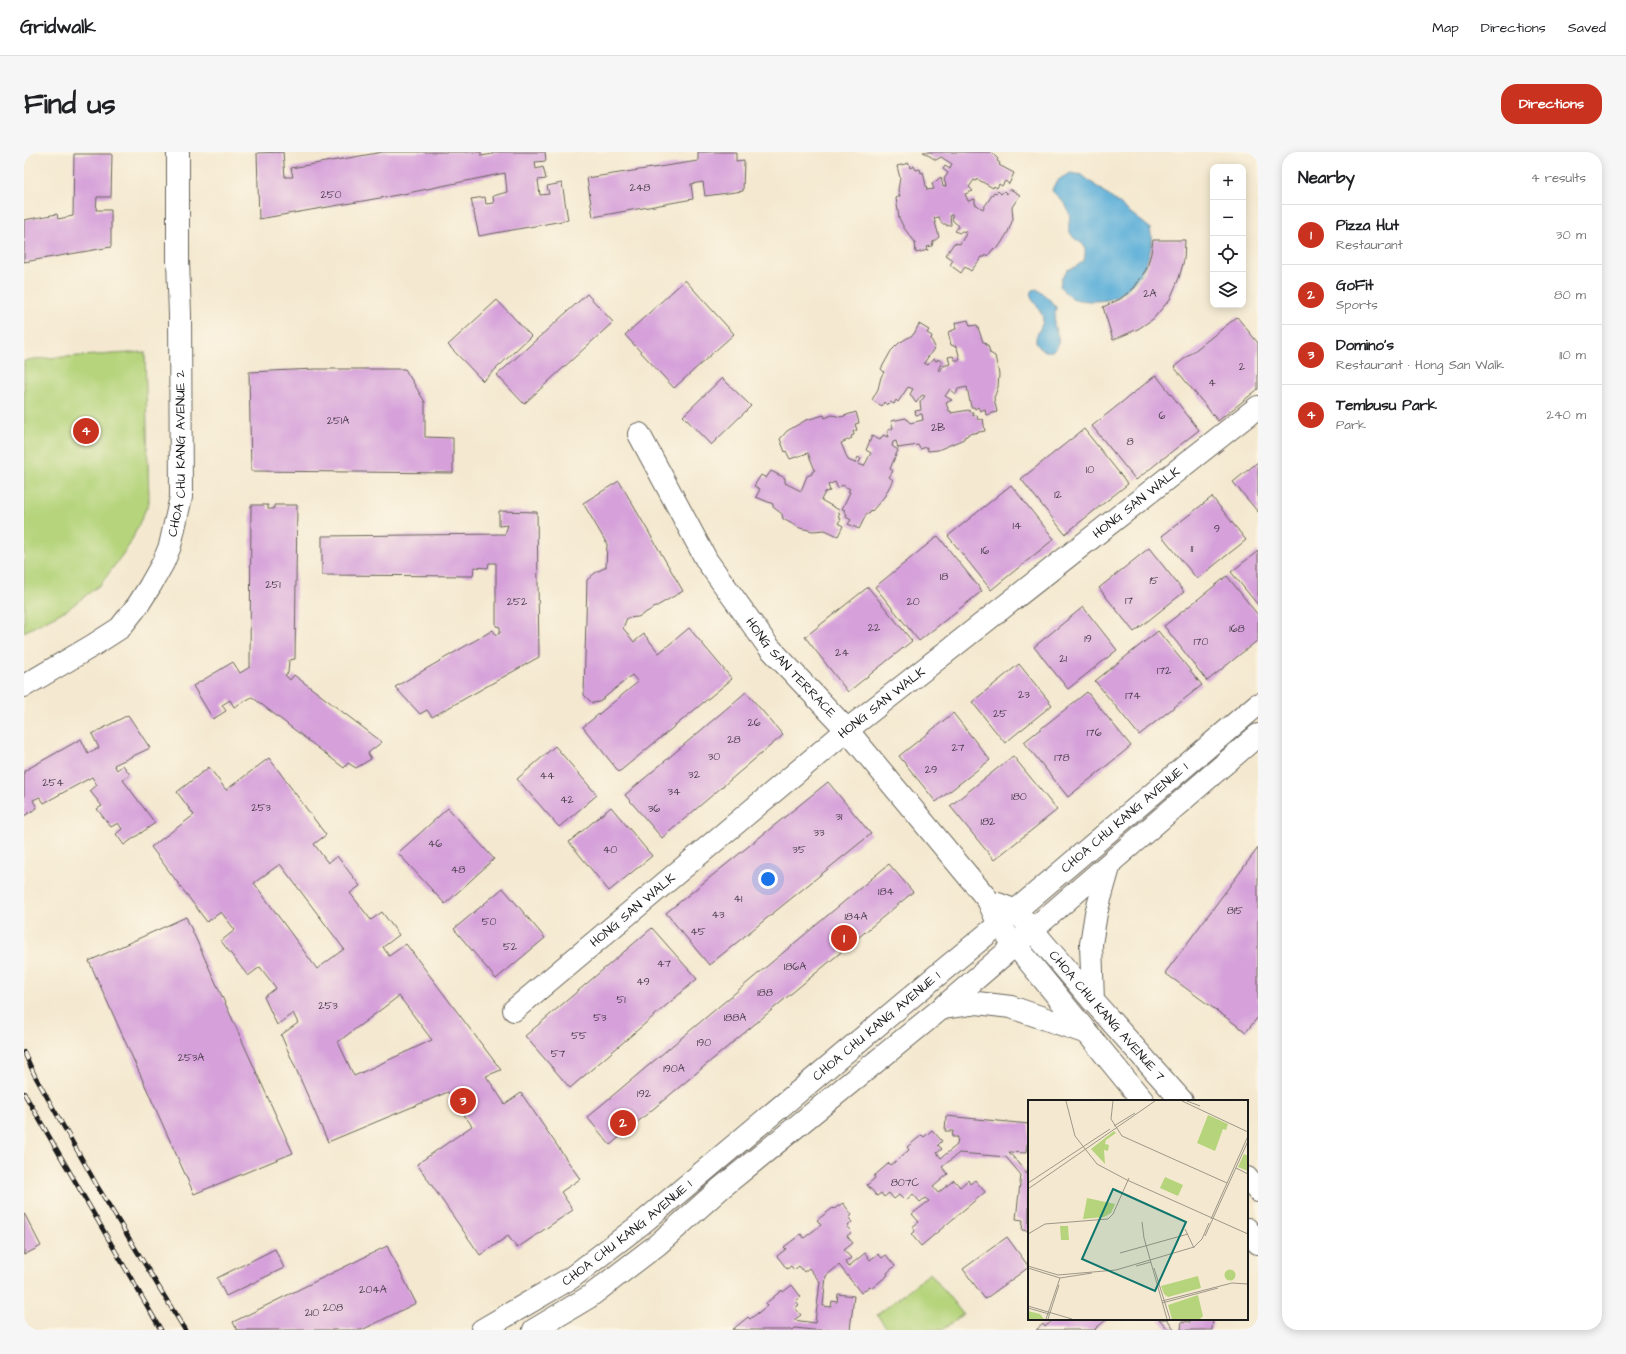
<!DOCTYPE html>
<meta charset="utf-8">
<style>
:root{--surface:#fff;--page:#f6f6f6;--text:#202124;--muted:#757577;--line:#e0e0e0;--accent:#c8321e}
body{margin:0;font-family:"Architects Daughter",sans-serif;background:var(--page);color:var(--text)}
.controls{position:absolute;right:12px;top:12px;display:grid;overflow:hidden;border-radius:8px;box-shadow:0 2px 10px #0003}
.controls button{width:36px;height:36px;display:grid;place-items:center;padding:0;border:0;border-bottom:1px solid var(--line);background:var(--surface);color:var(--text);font:20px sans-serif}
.you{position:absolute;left:744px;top:727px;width:14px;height:14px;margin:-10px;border:3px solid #fff;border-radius:50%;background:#1a73e8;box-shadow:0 0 0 6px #1a73e833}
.badge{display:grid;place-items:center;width:26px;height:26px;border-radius:50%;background:var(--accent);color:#fff;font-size:13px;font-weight:700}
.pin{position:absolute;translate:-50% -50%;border:2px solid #fff;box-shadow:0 1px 4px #0006}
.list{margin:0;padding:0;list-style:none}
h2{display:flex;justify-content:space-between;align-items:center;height:52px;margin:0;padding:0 16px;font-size:17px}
h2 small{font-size:13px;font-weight:400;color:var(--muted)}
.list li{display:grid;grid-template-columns:26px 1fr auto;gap:12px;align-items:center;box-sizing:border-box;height:60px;padding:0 16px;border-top:1px solid var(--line)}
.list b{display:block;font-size:15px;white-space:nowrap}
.list p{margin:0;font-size:13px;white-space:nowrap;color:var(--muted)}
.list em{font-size:13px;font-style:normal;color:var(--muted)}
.icon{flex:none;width:22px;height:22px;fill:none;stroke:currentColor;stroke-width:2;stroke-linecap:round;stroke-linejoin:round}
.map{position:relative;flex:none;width:1234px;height:1178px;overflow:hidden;border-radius:16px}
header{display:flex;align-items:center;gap:24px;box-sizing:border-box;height:56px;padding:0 20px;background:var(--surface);border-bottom:1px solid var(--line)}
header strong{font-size:19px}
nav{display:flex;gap:22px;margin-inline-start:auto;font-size:14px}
.intro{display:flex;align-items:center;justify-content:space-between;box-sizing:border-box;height:96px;padding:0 24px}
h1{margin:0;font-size:28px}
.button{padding:10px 18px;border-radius:16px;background:var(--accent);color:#fff;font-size:14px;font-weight:700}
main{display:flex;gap:24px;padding:0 24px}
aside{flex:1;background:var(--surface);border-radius:16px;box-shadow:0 2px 10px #0003}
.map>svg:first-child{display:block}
.green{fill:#b5d47b;stroke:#68784c}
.water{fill:#5eb0d9;stroke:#3d667a}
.building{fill:#d6a1da;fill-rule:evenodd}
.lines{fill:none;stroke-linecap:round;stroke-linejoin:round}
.minor-casing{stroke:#68645b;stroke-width:24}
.tertiary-casing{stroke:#68645b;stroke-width:24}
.minor{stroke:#fff;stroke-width:22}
.tertiary{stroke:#fff;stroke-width:22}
.rail-casing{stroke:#1c1c1c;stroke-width:4.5}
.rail{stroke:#fcf5e5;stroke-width:3;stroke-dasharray:9;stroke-linecap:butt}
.labels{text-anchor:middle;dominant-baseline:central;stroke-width:3;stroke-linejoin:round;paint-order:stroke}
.number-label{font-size:11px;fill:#4a3d4c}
.street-label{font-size:13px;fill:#1c1c1c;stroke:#fcf5e5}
.inset-road{fill:none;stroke:#9e9788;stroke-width:1}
.view{fill:#0f766e;fill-opacity:0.15;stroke:#0f766e;stroke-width:2}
.inset-edge{fill:none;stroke:#1c1c1c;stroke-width:2}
</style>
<header>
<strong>Gridwalk</strong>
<nav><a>Map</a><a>Directions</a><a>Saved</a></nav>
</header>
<div class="intro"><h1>Find us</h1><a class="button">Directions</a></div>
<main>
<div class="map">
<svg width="1234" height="1178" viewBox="0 0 1234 1178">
<rect width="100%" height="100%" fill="#fcf5e5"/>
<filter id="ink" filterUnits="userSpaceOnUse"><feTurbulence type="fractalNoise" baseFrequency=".025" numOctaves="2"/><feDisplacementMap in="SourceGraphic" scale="8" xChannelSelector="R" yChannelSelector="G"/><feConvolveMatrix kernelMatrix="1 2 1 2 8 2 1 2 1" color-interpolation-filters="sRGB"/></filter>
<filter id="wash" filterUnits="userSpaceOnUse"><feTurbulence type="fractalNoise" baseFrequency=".012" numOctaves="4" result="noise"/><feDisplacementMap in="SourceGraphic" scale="16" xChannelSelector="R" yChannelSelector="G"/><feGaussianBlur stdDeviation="0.9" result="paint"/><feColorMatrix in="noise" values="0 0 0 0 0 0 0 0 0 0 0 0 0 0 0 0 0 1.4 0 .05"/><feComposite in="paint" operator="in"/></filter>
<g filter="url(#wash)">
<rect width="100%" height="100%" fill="#f4e9d0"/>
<g class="green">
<polygon points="121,200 125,350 106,392 77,432 44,457 0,480 0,209 9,207"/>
<polygon points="906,1121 939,1162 918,1178 864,1178 853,1163"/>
</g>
<g class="water">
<path d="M 1047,21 L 1058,23 L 1126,76 C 1127,82 1128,89 1127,95 C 1123,116 1109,136 1090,146 C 1083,149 1072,149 1065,149 C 1050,148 1045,147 1036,134 L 1038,126 L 1043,118 L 1051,115 L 1060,109 C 1065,85 1053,95 1046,80 C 1043,74 1047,68 1045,61 C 1043,52 1034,45 1028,39 C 1030,29 1038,25 1047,21 Z"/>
<path d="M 1013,137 L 1027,149 L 1032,155 C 1032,160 1030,165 1030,170 C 1030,177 1036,184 1034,192 C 1031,204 1014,200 1012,189 C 1011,180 1022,173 1018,163 C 1015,154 1008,151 1007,142 L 1009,138 Z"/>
</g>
<g id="blocks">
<g class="building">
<polygon points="259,0 261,25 269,25 267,16 359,0 457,0 457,4 469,2 468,0 521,0 522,9 511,10 512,17 519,15 522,27 514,28 516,43 525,42 523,34 538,31 544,68 455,84 447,47 461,45 462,52 470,51 469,44 483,40 481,21 379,42 235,67 233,1"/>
<polygon points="674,0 712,0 712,9 720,8 719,39 681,44 679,30 667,32 669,47 569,65 563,26 674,9"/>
<polygon points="899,0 967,0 974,7 973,9 976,11 975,13 990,21 985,32 981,29 978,34 975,32 973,36 970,34 969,36 953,27 952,29 950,28 945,35 949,39 941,42 944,49 951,47 951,52 959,57 970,40 972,41 974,39 977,42 980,39 983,42 986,37 996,43 988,55 989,67 984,80 978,90 974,96 969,97 964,104 962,103 961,105 958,105 947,119 941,115 937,121 926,113 929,108 922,103 930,91 936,92 943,80 938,79 935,81 931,79 935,74 929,69 928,63 926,63 927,73 923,74 922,72 918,72 915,65 910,66 915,85 909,90 908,94 903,95 904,98 892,101 891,90 880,76 875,66 872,46 876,44 874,38 876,26 873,14 885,11 886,16 890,14 892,18 896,17 897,21 899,20 903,38 910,37 908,32 917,25 919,35 922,34 920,27 924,21 919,17 921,14 926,17 928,12 917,5 912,8"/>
<polygon points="50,2 88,2 87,45 73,45 72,58 87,58 87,95 0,110 0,68 33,62 34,67 49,64"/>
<polygon points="1129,88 1161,88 1160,108 1155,126 1146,147 1129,167 1114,177 1089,188 1079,155 1096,147 1110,136 1123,116 1127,101"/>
<polygon points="661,128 710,182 650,236 601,183"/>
<polygon points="563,142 589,170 500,252 473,223"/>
<polygon points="473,148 507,184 459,229 424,193"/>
<polygon points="1213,165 1234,191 1234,237 1194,269 1150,215"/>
<polygon points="944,168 946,174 953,173 959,190 961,190 962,193 964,193 966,201 971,204 975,222 974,235 970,246 973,260 962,263 961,257 956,259 954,255 951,257 950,255 947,255 943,235 934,237 932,242 926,237 921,244 928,248 922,251 925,259 927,259 927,261 945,258 946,260 949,260 949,264 953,263 954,268 959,267 961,279 944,282 943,284 940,285 940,287 914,298 904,299 903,295 896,297 894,293 874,296 872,289 869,290 868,294 874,298 866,317 869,319 865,325 869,328 860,345 848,359 847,358 845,362 843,361 835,377 824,372 827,368 822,365 823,362 820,360 821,358 818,357 826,340 824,339 826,337 818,333 814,337 811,330 804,333 806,339 801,340 797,348 815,358 814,361 816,362 814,365 817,367 814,371 819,374 814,384 801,378 789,379 776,376 759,367 758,362 749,355 749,352 732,345 736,337 730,334 737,323 742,326 747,319 761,326 761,331 777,339 783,324 788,322 788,320 791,318 784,301 766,307 762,299 761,300 756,287 763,279 782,268 800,263 801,266 808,263 817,265 832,260 835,271 831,272 833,278 829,279 830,283 827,284 828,286 817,291 824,308 831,311 834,305 837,307 834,312 840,314 847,301 842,298 848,284 856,288 859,283 864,285 863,279 869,276 867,269 882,266 886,271 899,268 898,262 892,263 891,259 897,258 896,250 901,244 898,243 892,251 886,242 889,237 884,235 874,250 872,248 870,252 866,250 863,253 860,250 858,254 848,248 854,237 857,225 860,220 857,217 867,199 875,191 890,182 895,172 905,178 903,181 908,184 907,187 911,195 900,211 904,213 909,207 913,209 914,207 918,210 914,218 916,219 919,214 926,212 924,205 929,204 931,208 936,208 933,195 927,193 924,180 932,177 931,171"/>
<polygon points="292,217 381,217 401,250 401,285 429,286 429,321 227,319 225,220"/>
<polygon points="1132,223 1175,278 1112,328 1068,274"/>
<polygon points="698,226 727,254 687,293 659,264"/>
<polygon points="1060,277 1104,332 1041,382 997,327"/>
<polygon points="1234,310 1234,360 1209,330"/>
<polygon points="595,329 659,439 614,465 603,466 599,476 610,490 620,482 635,501 665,476 708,527 595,620 559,575 614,530 608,523 575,550 568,551 560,543 563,428 571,421 582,415 583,392 559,351"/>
<polygon points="987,333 1030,387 967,438 924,384"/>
<polygon points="1188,345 1222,388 1173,427 1138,384"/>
<polygon points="227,353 244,353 244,357 250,357 250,353 273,353 271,507 265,508 264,521 261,523 266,528 270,523 358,590 344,601 347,607 332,616 324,611 320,616 228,545 210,555 206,548 198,553 202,559 189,567 169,534 209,510 216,521 226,515"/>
<polygon points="475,359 513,360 515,505 408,565 403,558 396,562 371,535 469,478 472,483 476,481 476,475 472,474 472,411 465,411 464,416 450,415 449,424 298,423 298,384 481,382 484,373 475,374"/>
<polygon points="914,384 958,439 895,489 851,435"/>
<polygon points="1125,396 1160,440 1110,480 1075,436"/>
<polygon points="1234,399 1234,453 1207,420"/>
<polygon points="1203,424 1234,463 1234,488 1183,529 1140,474"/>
<polygon points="844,435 888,489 824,540 781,485"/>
<polygon points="1059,455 1093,498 1044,537 1010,495"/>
<polygon points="1134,479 1178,533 1115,583 1071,529"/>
<polygon points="995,512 1028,553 981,591 948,550"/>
<polygon points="722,540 759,583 638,686 601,643"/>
<polygon points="1063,540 1107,594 1044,645 1000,590"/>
<polygon points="929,561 966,608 912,650 875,604"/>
<polygon points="104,563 126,596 90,613 93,618 99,613 106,623 99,628 131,671 100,693 92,682 98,677 94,671 87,675 73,657 78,654 66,639 73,633 68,625 20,651 16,645 9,648 13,656 0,664 0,619 57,587 64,601 75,596 68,582"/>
<polygon points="531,594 573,643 535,675 493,627"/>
<polygon points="989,604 1033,658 970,708 926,654"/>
<path d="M 245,606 L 302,683 L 290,692 L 304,711 L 313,704 L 336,734 L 326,741 L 347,768 L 358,760 L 375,783 L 359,795 L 365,804 L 382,792 L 477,918 L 462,924 L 481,952 L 497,941 L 556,1027 L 537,1040 L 549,1058 L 493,1096 L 484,1084 L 456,1103 L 393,1012 L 448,974 L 424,940 L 304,990 L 257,883 L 274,871 L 269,861 L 253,873 L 240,845 L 252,836 L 236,815 L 224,824 L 197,789 L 211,778 L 197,760 L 183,770 L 127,695 L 170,663 L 153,640 L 185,615 L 202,638 ZM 256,712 L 320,797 L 293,817 L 230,731 ZM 375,844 L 408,888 L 330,924 L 314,890 Z"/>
<polygon points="804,630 847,682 685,813 642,761"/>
<polygon points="587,655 628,704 585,739 545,690"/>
<polygon points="424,656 470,707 421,752 374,701"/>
<polygon points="1234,696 1234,865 1222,880 1141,821"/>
<polygon points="865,712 889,740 586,993 563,965"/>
<polygon points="479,736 521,786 472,827 430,777"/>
<polygon points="162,765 269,1001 170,1042 65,809"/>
<polygon points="628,776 673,827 546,936 501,884"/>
<polygon points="922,964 1005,972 1005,993 1003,992 1002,1001 985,1000 1003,1022 1005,1012 1005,1079 998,1078 999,1068 992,1067 997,1023 982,1005 935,1001 918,1015 924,1022 909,1035 914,1041 930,1028 936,1035 944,1028 946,1032 951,1028 961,1040 897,1094 887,1082 891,1079 888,1075 895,1070 888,1062 905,1049 901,1046 896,1050 889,1042 881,1049 875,1043 870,1047 865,1041 860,1045 857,1041 853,1044 843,1033 851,1026 850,1024 865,1011 867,1013 885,998 883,995 898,983 900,985 908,978 918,989 914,993 918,997 913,1001 917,1006 933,993 934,985 928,985 929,979 921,979"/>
<polygon points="819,1051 828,1063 825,1066 828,1070 823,1075 828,1080 823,1084 829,1091 820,1098 827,1106 821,1110 824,1115 841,1101 846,1108 854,1102 858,1106 862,1103 871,1114 863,1121 864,1123 848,1136 846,1134 837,1141 815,1113 802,1124 799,1154 807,1155 808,1149 813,1150 814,1142 830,1144 826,1178 789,1178 771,1176 769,1178 708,1178 724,1165 726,1167 743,1154 741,1152 758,1138 759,1140 768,1133 777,1145 772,1149 775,1153 771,1156 777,1163 770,1168 791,1171 796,1130 785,1116 780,1120 775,1114 770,1118 767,1114 763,1117 753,1104 762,1097 760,1095 777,1082 780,1086 797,1073 793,1068 809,1056 810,1057"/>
<polygon points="0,1061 17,1094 0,1103"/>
<polygon points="983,1085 1005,1115 961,1147 939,1117"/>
<polygon points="363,1094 392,1151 338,1178 213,1178 209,1170"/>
<polygon points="251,1097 260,1116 202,1144 193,1126"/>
<polygon points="1030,1167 1071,1168 1083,1167 1071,1177 1072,1178 1012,1178 1019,1172 1021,1175"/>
<polygon points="1135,1167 1143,1167 1151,1178 1145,1178"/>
<polygon points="1166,1167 1189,1167 1188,1178 1157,1178 1158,1169 1166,1170"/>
</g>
</g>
</g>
<g filter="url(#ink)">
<use href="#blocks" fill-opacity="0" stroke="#68645b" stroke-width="1"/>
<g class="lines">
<defs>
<g id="minor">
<path id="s1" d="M 615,282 L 683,409 L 744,494 L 823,578 L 964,748 L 975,773 L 1119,949"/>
<path id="s2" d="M 0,534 L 68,494 L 96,476 L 114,453 L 126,434 L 139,411 L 146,394 L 157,345 L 156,163 L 154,109 L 154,0"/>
<path id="s3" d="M 974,752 L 992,759 L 1069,849 L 1158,949"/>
<path id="s4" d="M 490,858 L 823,578 L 1234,255"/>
<polyline points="1223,1026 1234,1039"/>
<polyline points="1223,1077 1234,1091"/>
</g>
<g id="tertiary">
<polyline points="1069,849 1067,792 1072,761 1086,712"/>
<polyline points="918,856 953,851 987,855 1063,881"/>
<path id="s5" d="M 458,1178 L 547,1126 L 617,1072 L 911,825 L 1003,749 L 1234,552"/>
<polyline points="510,1178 565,1145 633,1093 697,1036 918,856 1234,583"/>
</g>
</defs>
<use href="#minor" class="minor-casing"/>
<use href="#tertiary" class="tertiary-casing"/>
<use href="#minor" class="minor"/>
<use href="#tertiary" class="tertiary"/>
<defs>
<g id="rail">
<polyline points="0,900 11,924 75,1037 161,1178"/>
<polyline points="0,941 137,1178"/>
</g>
</defs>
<use href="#rail" class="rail-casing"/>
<use href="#rail" class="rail"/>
</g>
</g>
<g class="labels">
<g class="number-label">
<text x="616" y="35">248</text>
<text x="307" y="42">250</text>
<text x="1126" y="141">2A</text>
<text x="1218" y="214">2</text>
<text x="1188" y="230">4</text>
<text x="1138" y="263">6</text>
<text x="314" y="268">251A</text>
<text x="914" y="275">2B</text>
<text x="1106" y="289">8</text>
<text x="1066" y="317">10</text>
<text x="1034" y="342">12</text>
<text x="993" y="373">14</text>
<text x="1193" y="376">9</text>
<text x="1168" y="396">11</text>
<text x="961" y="398">16</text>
<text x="920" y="424">18</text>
<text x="1130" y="428">15</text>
<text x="249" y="432">251</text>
<text x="1105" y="448">17</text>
<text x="493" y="449">252</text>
<text x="889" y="449">20</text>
<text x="850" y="475">22</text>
<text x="1213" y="476">168</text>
<text x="1064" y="486">19</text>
<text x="1177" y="489">170</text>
<text x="818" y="500">24</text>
<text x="1039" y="506">21</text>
<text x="1140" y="518">172</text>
<text x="1000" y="542">23</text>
<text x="1109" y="543">174</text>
<text x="976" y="561">25</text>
<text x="730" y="570">26</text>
<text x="1070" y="580">176</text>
<text x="710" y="587">28</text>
<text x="934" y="595">27</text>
<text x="690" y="604">30</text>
<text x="1038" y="605">178</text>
<text x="907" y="617">29</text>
<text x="670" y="622">32</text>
<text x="523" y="623">44</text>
<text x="29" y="630">254</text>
<text x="650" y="639">34</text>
<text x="995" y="644">180</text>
<text x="543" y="647">42</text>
<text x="237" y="655">253</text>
<text x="630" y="656">36</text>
<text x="815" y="664">31</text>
<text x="964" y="669">182</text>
<text x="795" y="680">33</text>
<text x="411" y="691">46</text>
<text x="586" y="697">40</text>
<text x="775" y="697">35</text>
<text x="434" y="717">48</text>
<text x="862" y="739">184</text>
<text x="714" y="746">41</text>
<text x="1211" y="758">815</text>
<text x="694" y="762">43</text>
<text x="832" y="764">184A</text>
<text x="465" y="769">50</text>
<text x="674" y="779">45</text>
<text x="486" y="794">52</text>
<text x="640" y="811">47</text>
<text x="771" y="814">186A</text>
<text x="619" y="829">49</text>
<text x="741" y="840">188</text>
<text x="597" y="847">51</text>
<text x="304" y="853">253</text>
<text x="576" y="865">53</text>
<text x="711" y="865">188A</text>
<text x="555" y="883">55</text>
<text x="680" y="890">190</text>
<text x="534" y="901">57</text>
<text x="167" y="905">253A</text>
<text x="650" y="916">190A</text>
<text x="620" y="941">192</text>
<text x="881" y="1030">807C</text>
<text x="349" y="1137">204A</text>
<text x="309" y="1155">208</text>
<text x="288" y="1160">210</text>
</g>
<g class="street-label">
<text stroke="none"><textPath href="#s2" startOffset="302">CHOA CHU KANG AVENUE 2</textPath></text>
<text stroke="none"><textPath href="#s4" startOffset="803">HONG SAN WALK</textPath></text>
<text stroke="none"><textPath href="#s1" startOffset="280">HONG SAN TERRACE</textPath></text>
<text stroke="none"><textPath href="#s4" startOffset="479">HONG SAN WALK</textPath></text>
<text stroke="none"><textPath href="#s5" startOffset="823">CHOA CHU KANG AVENUE 1</textPath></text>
<text stroke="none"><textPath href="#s4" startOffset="155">HONG SAN WALK</textPath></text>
<text stroke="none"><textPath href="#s3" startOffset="158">CHOA CHU KANG AVENUE 7</textPath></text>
<text stroke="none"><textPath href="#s5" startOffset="499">CHOA CHU KANG AVENUE 1</textPath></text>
<text stroke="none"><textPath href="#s5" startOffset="175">CHOA CHU KANG AVENUE 1</textPath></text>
</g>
</g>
<g transform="translate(1004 948)">
<rect width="220" height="220" fill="#f4e9d0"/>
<path d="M 180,15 L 200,24 L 198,30 L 195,29 L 187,51 L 169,43 ZM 86,31 L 88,33 L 78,40 L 77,44 L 81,45 L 80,51 L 76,50 L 77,64 L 63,49 ZM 216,54 L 220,56 L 220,71 L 210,67 ZM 137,77 L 155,85 L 150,96 L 132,88 ZM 59,98 L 87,104 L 83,113 L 76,117 L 55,119 ZM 32,126 L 40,126 L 41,140 L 33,140 ZM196.5 175a5.5 5.5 0 1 1 11 0a5.5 5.5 0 1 1-11 0ZM 170,176 L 173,188 L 140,197 L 136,194 L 133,186 ZM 170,195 L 175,216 L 172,219 L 144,219 L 140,205 ZM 0,211 L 12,214 L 16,219 L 0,219 Z" fill="#b5d47b"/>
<path class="inset-road" d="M 38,1 L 47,36 L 69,64 L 99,80 L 220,134M 85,1 L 83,19 L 94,36 L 199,83M 154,1 L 220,32M 159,1 L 172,6M 86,26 L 107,13M 208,68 L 220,74M 0,83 L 82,29M 0,89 L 127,1M 183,119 L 220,36M 114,122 L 116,138 L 139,219M 157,129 L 166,148M 0,134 L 17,124 L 80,119 L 85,114 L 101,78M 177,136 L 220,41M 92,153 L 160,134M 0,166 L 30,175 L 88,170 L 166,147 L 174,139 L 181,123M 108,166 L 123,162M 0,168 L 32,178 L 64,173M 126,168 L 142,219M 134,201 L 204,183 L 220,184M 134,203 L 190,188M 0,206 L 44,219M 0,208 L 21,214M 18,219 L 32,178M 20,219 L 31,185"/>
<path class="view" d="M 85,89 L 158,122 L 127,191 L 54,159 Z"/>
<rect width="220" height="220" class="inset-edge"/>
</g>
</svg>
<div class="controls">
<button>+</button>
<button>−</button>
<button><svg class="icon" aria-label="locate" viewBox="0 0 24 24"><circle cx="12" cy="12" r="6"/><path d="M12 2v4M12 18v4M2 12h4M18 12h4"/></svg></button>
<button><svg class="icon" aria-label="layers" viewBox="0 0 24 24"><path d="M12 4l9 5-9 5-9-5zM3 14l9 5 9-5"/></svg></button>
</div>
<div class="you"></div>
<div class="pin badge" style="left:820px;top:786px">1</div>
<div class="pin badge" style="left:599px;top:971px">2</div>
<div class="pin badge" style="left:439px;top:949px">3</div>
<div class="pin badge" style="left:62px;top:279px">4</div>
</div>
<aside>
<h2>Nearby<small>4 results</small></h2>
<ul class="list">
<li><span class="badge">1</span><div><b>Pizza Hut</b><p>Restaurant</p></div><em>30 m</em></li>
<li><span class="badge">2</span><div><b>GoFit</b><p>Sports</p></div><em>80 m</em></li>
<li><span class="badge">3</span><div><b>Domino's</b><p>Restaurant · Hong San Walk</p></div><em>110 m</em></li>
<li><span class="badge">4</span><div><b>Tembusu Park</b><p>Park</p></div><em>240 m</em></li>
</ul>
</aside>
</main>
